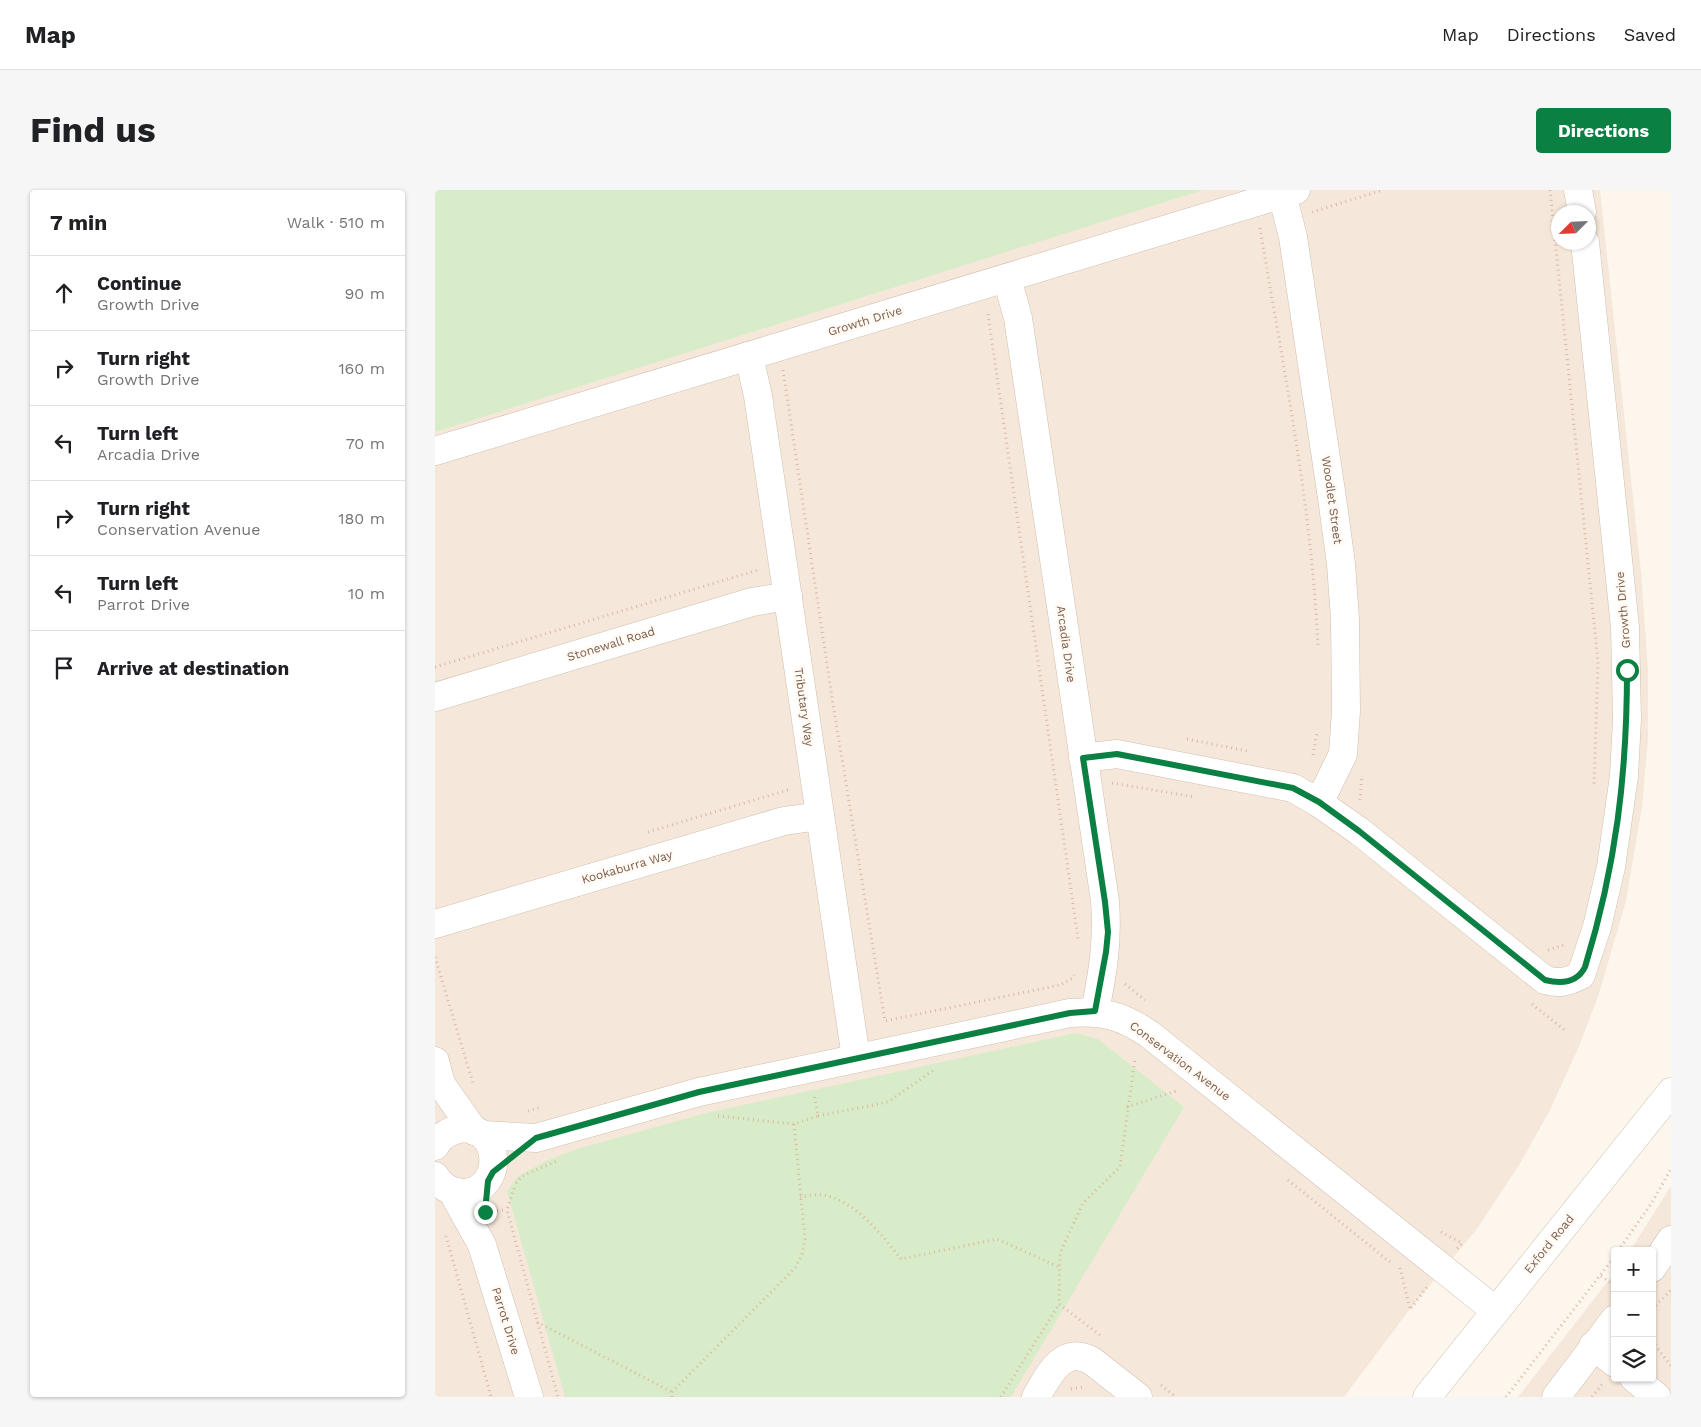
<!DOCTYPE html>
<meta charset="utf-8">
<style>
:root{--surface:#fff;--page:#f6f6f6;--text:#202124;--muted:#757577;--line:#e0e0e0;--accent:#0b8043}
body{margin:0;font-family:"Work Sans",sans-serif;background:var(--page);color:var(--text)}
.controls{position:absolute;right:15px;bottom:15px;display:grid;overflow:hidden;border-radius:5px;box-shadow:0 1px 4px #0004}
.controls button{width:45px;height:45px;display:grid;place-items:center;padding:0;border:0;border-bottom:1px solid var(--line);background:var(--surface);color:var(--text);font:25px sans-serif}
.compass{position:absolute;left:1116px;top:15px;width:45px;height:45px;border-radius:50%;background:var(--surface);box-shadow:0 1px 4px #0004;rotate:246deg}
.stop{position:absolute;width:15px;height:15px;margin:-11px;border:4px solid #0b8043;border-radius:50%;background:#fff}
.stop.end{background:#0b8043;border-color:#fff;box-shadow:0 1px 5px #0008}
.list{margin:0;padding:0;list-style:none}
h2{display:flex;justify-content:space-between;align-items:center;height:65px;margin:0;padding:0 20px;font-size:21px}
h2 small{font-size:16px;font-weight:400;color:var(--muted)}
.list li{display:grid;grid-template-columns:32px 1fr auto;gap:15px;align-items:center;box-sizing:border-box;height:75px;padding:0 20px;border-top:1px solid var(--line)}
.list b{display:block;font-size:19px;white-space:nowrap}
.list p{margin:0;font-size:16px;white-space:nowrap;color:var(--muted)}
.list em{font-size:16px;font-style:normal;color:var(--muted)}
.icon{flex:none;width:28px;height:28px;fill:none;stroke:currentColor;stroke-width:2;stroke-linecap:round;stroke-linejoin:round}
.map{position:relative;flex:none;width:1236px;height:1207px;overflow:hidden;border-radius:5px}
header{display:flex;align-items:center;gap:30px;box-sizing:border-box;height:70px;padding:0 25px;background:var(--surface);border-bottom:1px solid var(--line)}
header strong{font-size:24px}
nav{display:flex;gap:28px;margin-inline-start:auto;font-size:18px}
.intro{display:flex;align-items:center;justify-content:space-between;box-sizing:border-box;height:120px;padding:0 30px}
h1{margin:0;font-size:35px}
.button{padding:12px 22px;border-radius:5px;background:var(--accent);color:#fff;font-size:18px;font-weight:700}
main{display:flex;gap:30px;padding:0 30px}
aside{flex:1;background:var(--surface);border-radius:5px;box-shadow:0 1px 4px #0004}
.map>svg:first-child{display:block}
.residential{fill:#f5e8da;fill-rule:evenodd}
.green{fill:#d8ecc9}
.lines{fill:none;stroke-linecap:round;stroke-linejoin:round}
.minor-casing{stroke:#d1beb0;stroke-width:29}
.path{stroke:#d9b8a5;stroke-width:3;stroke-dasharray:1 4;stroke-linecap:butt}
.minor{stroke:#fff;stroke-width:28}
.route{stroke:#0b8043;stroke-width:6}
.labels{text-anchor:middle;dominant-baseline:central;stroke-width:5;stroke-linejoin:round;paint-order:stroke}
.street-label{font-size:12px;fill:#7a5c4d;stroke:#fffaf3}
</style>
<header>
<strong>Map</strong>
<nav><a>Map</a><a>Directions</a><a>Saved</a></nav>
</header>
<div class="intro"><h1>Find us</h1><a class="button">Directions</a></div>
<main>
<aside>
<h2>7 min<small>Walk · 510 m</small></h2>
<ul class="list">
<li><svg class="icon" aria-label="ahead" viewBox="0 0 24 24"><path d="M12 20V5M6 11l6-6 6 6"/></svg><div><b>Continue</b><p>Growth Drive</p></div><em>90 m</em></li>
<li><svg class="icon" aria-label="right" viewBox="0 0 24 24"><path d="M7 20v-9h11M14 6l5 5-5 5"/></svg><div><b>Turn right</b><p>Growth Drive</p></div><em>160 m</em></li>
<li><svg class="icon" aria-label="left" viewBox="0 0 24 24"><path d="M17 20v-9H6M10 6l-5 5 5 5"/></svg><div><b>Turn left</b><p>Arcadia Drive</p></div><em>70 m</em></li>
<li><svg class="icon" aria-label="right" viewBox="0 0 24 24"><path d="M7 20v-9h11M14 6l5 5-5 5"/></svg><div><b>Turn right</b><p>Conservation Avenue</p></div><em>180 m</em></li>
<li><svg class="icon" aria-label="left" viewBox="0 0 24 24"><path d="M17 20v-9H6M10 6l-5 5 5 5"/></svg><div><b>Turn left</b><p>Parrot Drive</p></div><em>10 m</em></li>
<li><svg class="icon" aria-label="arrive" viewBox="0 0 24 24"><path d="M6 21V4h12l-3 4 3 4H6"/></svg><div><b>Arrive at destination</b></div></li>
</ul>
</aside>
<div class="map">
<svg width="1236" height="1207" viewBox="0 0 1236 1207">
<rect width="100%" height="100%" fill="#fdf6ec"/>
<g class="residential">
<path d="M 0,0 L 1165,0 L 1206,382 L 1213,479 L 1213,549 L 1207,617 L 1191,711 L 1164,804 L 1145,854 L 1115,920 L 1086,972 L 1042,1039 L 975,1119 L 909,1207 L 0,1207 ZM 1124,22 L 1154,22 L 1154,52 L 1124,52 Z"/>
<polygon points="1236,996 1236,1207 1083,1207 1180,1082 1180,1188 1217,1188 1217,1061 1195,1061"/>
</g>
<g class="green">
<polygon points="0,0 768,0 0,242"/>
<polygon points="641,843 663,849 749,917 576,1207 130,1207 72,1001 83,986 113,970 142,959 271,923"/>
</g>
<g class="lines">
<defs>
<g id="minor">
<polyline points="1143,0 1147,22"/>
<polyline points="847,4 858,47 897,308 906,374 910,429 911,521 908,564 884,613"/>
<path d="M 572,88 L 583,128 L 670,711 C 673,751 668,782 660,821"/>
<polyline points="314,166 323,206 421,868"/>
<polyline points="0,261 861,0"/>
<polyline points="0,507 317,412 353,406"/>
<path d="M 648,568 L 682,564 L 858,598 L 884,613 L 924,641 L 1110,790 C 1124,794 1133,792 1146,785 L 1162,737 L 1176,677 L 1189,586 L 1192,529 L 1190,437 L 1150,52"/>
<polyline points="0,734 349,631 385,626"/>
<polyline points="0,871 6,894 39,941"/>
<path d="M 48,945 L 101,948 L 264,902 L 635,823 C 668,821 686,825 714,844 L 1061,1121"/>
<path d="M 0,956 C 5,946 14,941 24,939 C 67,933 71,1001 28,1003 C 17,1003 5,996 0,986"/>
<polyline points="17,1001 47,1055 94,1207"/>
<polyline points="1217,1078 1236,1050"/>
<polyline points="1158,1156 1180,1173"/>
<polyline points="1199,1188 1222,1207"/>
<path d="M 601,1207 C 613,1186 628,1154 657,1171 L 703,1207"/>
<polyline points="992,1207 1236,902"/>
<polyline points="1121,1207 1180,1129"/>
</g>
</defs>
<use href="#minor" class="minor-casing"/>
<g class="path">
<polyline points="1115,0 1163,472 1159,597"/>
<polyline points="877,22 948,0"/>
<path d="M 825,38 C 848,177 877,317 883,458"/>
<polyline points="553,124 643,749"/>
<polyline points="348,180 398,514 450,831 625,795 638,788 639,785"/>
<polyline points="0,477 323,380"/>
<polyline points="752,549 812,561"/>
<polyline points="878,565 882,542"/>
<polyline points="677,593 760,607"/>
<polyline points="925,610 927,586"/>
<polyline points="213,642 356,599"/>
<polyline points="1113,760 1129,755"/>
<polyline points="0,767 38,893"/>
<polyline points="690,794 710,810"/>
<polyline points="1097,814 1132,842"/>
<polyline points="692,917 741,901"/>
<polyline points="93,921 107,917"/>
<polyline points="283,926 359,934 383,926 379,904"/>
<polyline points="383,926 453,912 500,879"/>
<polyline points="853,990 955,1072"/>
<polyline points="81,993 87,986 124,970"/>
<polyline points="79,998 72,1020 123,1207"/>
<path d="M 365,1007 C 372,1006 381,1004 388,1005 C 420,1010 447,1045 466,1069 L 562,1049 L 624,1077"/>
<polyline points="57,1021 72,1020"/>
<polyline points="1006,1042 1027,1053 1022,1059"/>
<polyline points="11,1046 56,1207"/>
<polyline points="1183,1061 1216,1014 1236,979"/>
<polyline points="965,1078 975,1119"/>
<polyline points="1166,1086 1180,1096"/>
<polyline points="976,1118 992,1097"/>
<polyline points="1217,1119 1236,1100"/>
<polyline points="102,1132 237,1202"/>
<polyline points="665,1145 624,1114 625,1063 648,1013 685,977 700,868"/>
<polyline points="1217,1151 1236,1176"/>
<polyline points="726,1195 741,1207"/>
<polyline points="636,1199 647,1197 649,1199"/>
<polyline points="237,1207 237,1202 360,1078 367,1064 370,1049 359,934"/>
<polyline points="566,1207 624,1114"/>
<polyline points="1071,1207 1180,1066"/>
<polyline points="1157,1207 1167,1194"/>
</g>
<use href="#minor" class="minor"/>
</g>
<g class="lines">
<path class="route" d="M 50,1022 L 53,991 L 58,982 L 101,948 L 264,902 L 635,823 L 660,821 L 671,762 L 673,742 L 670,712 L 648,568 L 682,564 L 858,598 L 884,612 L 924,641 L 1110,790 C 1126,794 1142,793 1150,777 C 1181,676 1192,585 1192,480"/>
</g>
<g class="labels">
<g class="street-label">
<text transform="translate(430 131) rotate(-17)">Growth Drive</text>
<text transform="translate(897 310) rotate(82)">Woodlet Street</text>
<text transform="translate(1188 420) rotate(-95)">Growth Drive</text>
<text transform="translate(176 454) rotate(-17)">Stonewall Road</text>
<text transform="translate(631 454) rotate(82)">Arcadia Drive</text>
<text transform="translate(369 517) rotate(82)">Tributary Way</text>
<text transform="translate(192 677) rotate(-16)">Kookaburra Way</text>
<text transform="translate(745 871) rotate(37)">Conservation Avenue</text>
<text transform="translate(1114 1054) rotate(-51)">Exford Road</text>
<text transform="translate(71 1131) rotate(73)">Parrot Drive</text>
</g>
</g>
</svg>
<div class="controls">
<button>+</button>
<button>−</button>
<button><svg class="icon" aria-label="layers" viewBox="0 0 24 24"><path d="M12 4l9 5-9 5-9-5zM3 14l9 5 9-5"/></svg></button>
</div>
<svg class="compass" viewBox="-18 -18 36 36"><path d="M0-13l5 13h-10z" fill="#e53935"/><path d="M0 13l5-13h-10z" fill="#757577"/></svg>
<div class="stop" style="left:1192px;top:480px"></div>
<div class="stop end" style="left:50px;top:1022px"></div>
</div>
</main>
